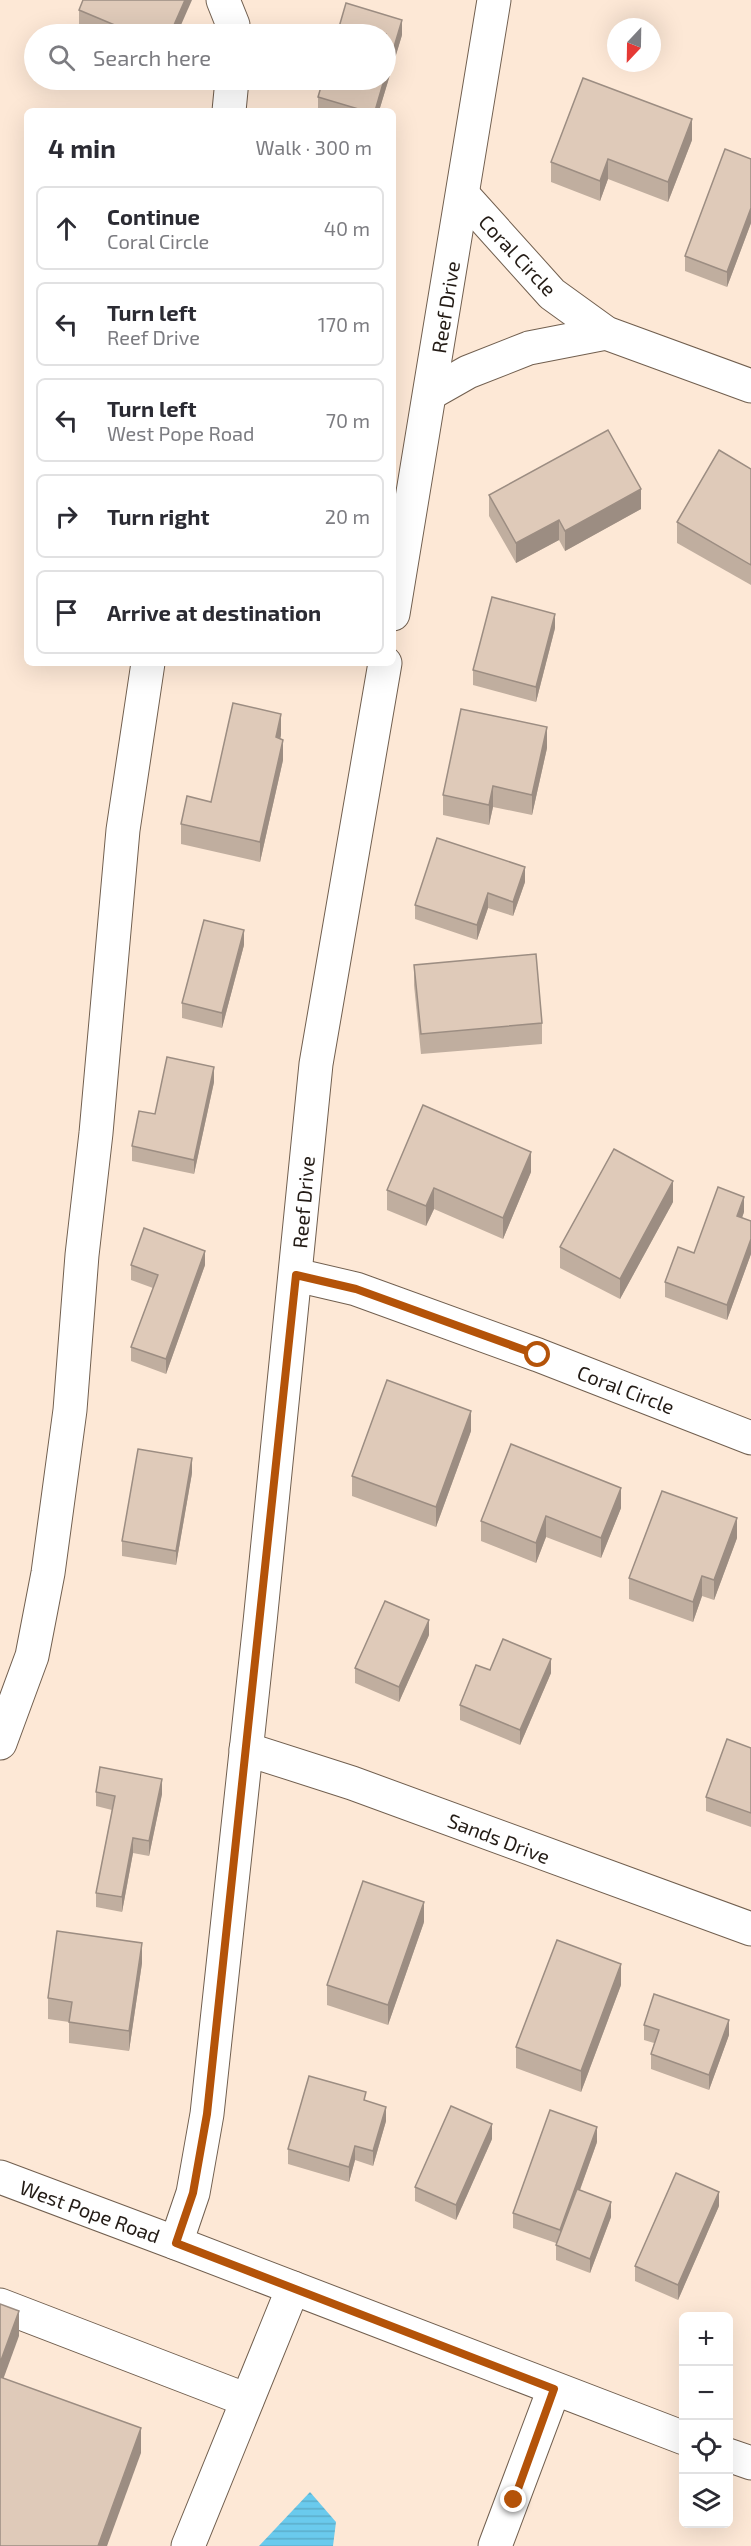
<!DOCTYPE html>
<meta charset="utf-8">
<style>
:root{--surface:#fff;--page:#f2f2f3;--text:#2b2b33;--muted:#7c7c81;--line:#e1e1e2}
body{margin:0;font-family:"Exo 2",sans-serif;background:var(--page);color:var(--text)}
.controls{position:absolute;right:18px;bottom:18px;display:grid;overflow:hidden;border-radius:9px;box-shadow:0 6px 24px #0002}
.controls button{width:54px;height:54px;display:grid;place-items:center;padding:0;border:0;border-bottom:2px solid var(--line);background:var(--surface);color:var(--text);font:30px sans-serif}
.compass{position:absolute;left:607px;top:18px;width:54px;height:54px;border-radius:50%;background:var(--surface);box-shadow:0 6px 24px #0002;rotate:202deg}
.stop{position:absolute;width:18px;height:18px;margin:-14px;border:4px solid #b45309;border-radius:50%;background:#fff}
.stop.end{background:#b45309;border-color:#fff;box-shadow:0 2px 6px #0008}
.list{margin:0;padding:0;list-style:none}
h2{display:flex;justify-content:space-between;align-items:center;height:78px;margin:0;padding:0 24px;font-size:26px}
h2 small{font-size:20px;font-weight:400;color:var(--muted)}
.list li{display:grid;grid-template-columns:39px 1fr auto;gap:18px;align-items:center;box-sizing:border-box;height:84px;margin:0 12px 12px;padding:0 12px;border:2px solid var(--line);border-radius:9px}
.list b{display:block;font-size:22px;white-space:nowrap}
.list p{margin:0;font-size:20px;white-space:nowrap;color:var(--muted)}
.list em{font-size:20px;font-style:normal;color:var(--muted)}
.icon{flex:none;width:33px;height:33px;fill:none;stroke:currentColor;stroke-width:2;stroke-linecap:round;stroke-linejoin:round}
.map{position:relative;flex:none;width:751px;height:2546px;overflow:hidden}
.search{position:absolute;background:var(--surface);box-shadow:0 6px 24px #0002;left:24px;top:24px;width:372px;height:66px;display:flex;align-items:center;gap:15px;box-sizing:border-box;padding:0 21px;border-radius:33px;color:var(--muted);font-size:22px}
.panel{position:absolute;background:var(--surface);box-shadow:0 6px 24px #0002;left:24px;top:108px;width:372px;height:558px;border-radius:9px}
.map>svg:first-child{display:block}
.water{fill:url(#water-rules)}
.lines{fill:none;stroke-linecap:round;stroke-linejoin:round}
.minor-casing{stroke:#715f4f;stroke-width:35}
.minor{stroke:#fff;stroke-width:33}
.wall{fill:#c0ae9f}
.shaded-wall{fill:#9c8d82}
.building{fill:#dfcab9;stroke:#9c8d82;stroke-width:1.5}
.route{stroke:#b45309;stroke-width:8}
.labels{text-anchor:middle;dominant-baseline:central;stroke-width:4.5;stroke-linejoin:round;paint-order:stroke}
.street-label{font-size:20px;fill:#231b15;stroke:#fff}
</style>
<div class="map">
<svg width="751" height="2546" viewBox="0 0 751 2546">
<defs>
<pattern id="water-rules" width="6" height="5" patternUnits="userSpaceOnUse" patternTransform="scale(1.5)"><rect width="6" height="5" fill="#6acaed"/><path d="M0 2.5h6" fill="none" stroke="#5cadca"/></pattern>
</defs>
<rect width="100%" height="100%" fill="#fde8d6"/>
<polygon class="water" points="310,2492 336,2522 333,2546 259,2546"/>
<g class="lines">
<defs>
<g id="minor">
<polyline points="223,0 233,25 233,34"/>
<polyline points="229,111 232,80"/>
<polyline points="463,195 552,294 606,333 751,386"/>
<polyline points="431,393 468,372 529,348 606,333"/>
<polyline points="393,614 494,0"/>
<polyline points="296,1275 356,1289 538,1355 751,1438"/>
<polyline points="0,1743 32,1656 48,1573 70,1410 82,1255 96,1133 123,830 148,663"/>
<polyline points="246,1749 352,1783 751,1929"/>
<polyline points="0,2177 176,2243 684,2438"/>
<polyline points="176,2243 193,2193 207,2114 260,1622 316,1064 385,663"/>
<polyline points="0,2305 247,2400"/>
<polyline points="728,2455 751,2463"/>
<polyline points="188,2546 293,2288"/>
<polyline points="495,2546 554,2389"/>
</g>
</defs>
<use href="#minor" class="minor-casing"/>
<use href="#minor" class="minor"/>
</g>
<g class="wall">
<polygon points="79,10 177,34 102,34 79,25"/>
<polygon points="402,35 379,111 318,111 318,97"/>
<polygon points="692,140 668,202 608,179 600,201 551,182 551,162"/>
<polygon points="751,159 751,223 727,287 685,271 685,256"/>
<polygon points="751,469 751,585 677,543 677,522"/>
<polygon points="489,495 641,509 565,551 559,540 516,563 489,516"/>
<polygon points="555,628 536,702 473,685 473,670"/>
<polygon points="281,735 280,739 283,760 260,862 181,844 181,824 211,802"/>
<polygon points="547,748 532,815 493,807 489,825 443,815 443,795"/>
<polygon points="525,882 513,916 488,908 477,940 415,919 415,905"/>
<polygon points="244,945 222,1028 182,1018 182,1003"/>
<polygon points="414,965 542,1023 542,1044 421,1054 414,985"/>
<polygon points="214,1082 194,1174 132,1161 132,1146 155,1114"/>
<polygon points="531,1172 503,1239 434,1209 426,1226 387,1210 387,1190"/>
<polygon points="673,1202 620,1299 560,1268 560,1247"/>
<polygon points="744,1212 742,1218 751,1221 751,1254 727,1320 665,1297 665,1282 694,1253"/>
<polygon points="131,1265 205,1265 166,1374 131,1361 131,1347 153,1288 131,1280"/>
<polygon points="471,1431 436,1527 352,1496 352,1476"/>
<polygon points="192,1473 176,1565 122,1556 122,1541"/>
<polygon points="621,1508 601,1558 546,1537 536,1563 481,1541 481,1521"/>
<polygon points="737,1538 714,1600 702,1596 693,1622 629,1599 629,1578"/>
<polygon points="429,1635 399,1702 355,1683 355,1668"/>
<polygon points="490,1670 551,1673 520,1745 460,1720 460,1705"/>
<polygon points="751,1748 751,1827 706,1811 706,1797"/>
<polygon points="96,1792 162,1794 149,1856 133,1853 122,1912 96,1907 96,1893 112,1810 96,1806"/>
<polygon points="424,1922 388,2025 327,2005 327,1985"/>
<polygon points="142,1963 129,2051 69,2043 69,2022 48,2019 48,1998"/>
<polygon points="621,1985 581,2092 516,2068 516,2047"/>
<polygon points="644,2025 729,2035 709,2090 651,2069 651,2054 654,2043 644,2040"/>
<polygon points="366,2101 386,2121 373,2166 355,2160 349,2182 288,2164 288,2149"/>
<polygon points="492,2139 456,2220 415,2201 415,2187"/>
<polygon points="597,2142 580,2190 611,2217 590,2273 556,2260 556,2243 513,2228 513,2213"/>
<polygon points="719,2206 678,2300 635,2281 635,2266"/>
</g>
<g class="shaded-wall">
<polygon points="185,0 192,0 177,34 170,34"/>
<polygon points="402,20 402,35 379,111 375,111 384,80 386,80 386,74"/>
<polygon points="692,119 692,140 668,202 668,182"/>
<polygon points="608,159 608,179 600,201 600,181"/>
<polygon points="751,208 751,223 727,287 727,272"/>
<polygon points="641,489 641,509 565,551 565,531"/>
<polygon points="559,520 559,540 516,563 516,543"/>
<polygon points="555,614 555,628 536,702 536,687"/>
<polygon points="281,714 281,735 276,758 276,737"/>
<polygon points="547,727 547,748 532,815 532,795"/>
<polygon points="283,740 283,760 260,862 260,842"/>
<polygon points="493,786 493,807 489,825 489,805"/>
<polygon points="525,867 525,882 513,916 513,902"/>
<polygon points="488,893 488,908 477,940 477,925"/>
<polygon points="244,930 244,945 222,1028 222,1013"/>
<polygon points="214,1067 214,1082 194,1174 194,1160"/>
<polygon points="531,1152 531,1172 503,1239 503,1218"/>
<polygon points="673,1181 673,1202 620,1299 620,1279"/>
<polygon points="434,1188 434,1209 426,1226 426,1206"/>
<polygon points="744,1197 744,1212 737,1231 737,1216"/>
<polygon points="751,1239 751,1254 727,1320 727,1305"/>
<polygon points="205,1251 205,1265 166,1374 166,1359"/>
<polygon points="471,1411 471,1431 436,1527 436,1507"/>
<polygon points="192,1458 192,1473 176,1565 176,1551"/>
<polygon points="621,1488 621,1508 601,1558 601,1538"/>
<polygon points="546,1516 546,1537 536,1563 536,1543"/>
<polygon points="737,1518 737,1538 714,1600 714,1580"/>
<polygon points="702,1576 702,1596 693,1622 693,1602"/>
<polygon points="429,1620 429,1635 399,1702 399,1687"/>
<polygon points="551,1659 551,1673 520,1745 520,1730"/>
<polygon points="162,1779 162,1794 149,1856 149,1841"/>
<polygon points="133,1838 133,1853 122,1912 122,1897"/>
<polygon points="424,1902 424,1922 388,2025 388,2005"/>
<polygon points="142,1943 142,1963 129,2051 129,2031"/>
<polygon points="621,1964 621,1985 581,2092 581,2071"/>
<polygon points="729,2020 729,2035 709,2090 709,2075"/>
<polygon points="386,2107 386,2121 373,2166 373,2151"/>
<polygon points="492,2124 492,2139 456,2220 456,2205"/>
<polygon points="597,2127 597,2142 560,2245 560,2230"/>
<polygon points="355,2146 355,2160 349,2182 349,2167"/>
<polygon points="719,2192 719,2206 678,2300 678,2285"/>
<polygon points="611,2202 611,2217 590,2273 590,2259"/>
<polygon points="19,2311 19,2336 0,2388 0,2363"/>
<polygon points="141,2428 141,2453 107,2546 98,2546"/>
</g>
<g class="building">
<polygon points="83,0 185,0 170,34 136,34 79,10"/>
<polygon points="346,3 402,20 386,74 386,34 337,34"/>
<polygon points="583,78 692,119 668,182 608,159 600,181 551,162"/>
<polygon points="323,80 384,80 375,111 365,111 318,97"/>
<polygon points="725,149 751,159 751,208 727,272 685,256"/>
<polygon points="608,430 641,489 565,531 559,520 516,543 489,495"/>
<polygon points="719,450 751,469 751,565 677,522"/>
<polygon points="492,597 555,614 536,687 473,670"/>
<polygon points="233,703 281,714 276,737 283,740 260,842 181,824 187,796 211,802"/>
<polygon points="461,709 547,727 532,795 493,786 489,805 443,795"/>
<polygon points="437,838 525,867 513,902 488,893 477,925 415,905"/>
<polygon points="204,920 244,930 222,1013 182,1003"/>
<polygon points="536,954 542,1023 421,1034 414,965"/>
<polygon points="167,1057 214,1067 194,1160 132,1146 139,1111 155,1114"/>
<polygon points="423,1105 531,1152 503,1218 434,1188 426,1206 387,1190"/>
<polygon points="614,1149 673,1181 620,1279 560,1247"/>
<polygon points="718,1187 744,1197 737,1216 751,1221 751,1239 727,1305 665,1282 678,1247 694,1253"/>
<polygon points="144,1228 205,1251 166,1359 131,1347 158,1275 131,1265"/>
<polygon points="387,1380 471,1411 436,1507 352,1476"/>
<polygon points="511,1444 621,1488 601,1538 546,1516 536,1543 481,1521"/>
<polygon points="138,1449 192,1458 176,1551 122,1541"/>
<polygon points="662,1491 737,1518 714,1580 702,1576 693,1602 629,1578"/>
<polygon points="385,1601 429,1620 399,1687 355,1668"/>
<polygon points="503,1639 551,1659 520,1730 460,1705 476,1665 490,1670"/>
<polygon points="727,1739 751,1748 751,1813 706,1797"/>
<polygon points="100,1767 162,1779 149,1841 133,1838 122,1897 96,1893 115,1796 96,1792"/>
<polygon points="363,1881 424,1902 388,2005 327,1985"/>
<polygon points="57,1931 142,1943 129,2031 69,2022 72,2002 48,1998"/>
<polygon points="557,1940 621,1964 581,2071 516,2047"/>
<polygon points="654,1994 729,2020 709,2075 651,2054 659,2030 644,2025"/>
<polygon points="309,2076 366,2092 364,2100 386,2107 373,2151 355,2146 349,2167 288,2149"/>
<polygon points="451,2106 492,2124 456,2205 415,2187"/>
<polygon points="550,2110 597,2127 560,2230 513,2213"/>
<polygon points="676,2173 719,2192 678,2285 635,2266"/>
<polygon points="577,2189 611,2202 590,2259 556,2245"/>
<polygon points="0,2304 19,2311 0,2363"/>
<polygon points="0,2377 141,2428 98,2546 0,2546"/>
</g>
<g class="lines">
<polyline class="route" points="514,2500 554,2389 176,2243 193,2193 207,2114 296,1275 356,1289 538,1355"/>
</g>
<g class="labels">
<g class="street-label">
<text transform="translate(518 255) rotate(47)">Coral Circle</text>
<text transform="translate(445 307) rotate(-81)">Reef Drive</text>
<text transform="translate(303 1202) rotate(-85)">Reef Drive</text>
<text transform="translate(626 1389) rotate(21)">Coral Circle</text>
<text transform="translate(499 1838) rotate(21)">Sands Drive</text>
<text transform="translate(90 2211) rotate(20)">West Pope Road</text>
</g>
</g>
</svg>
<div class="controls">
<button>+</button>
<button>−</button>
<button><svg class="icon" aria-label="locate" viewBox="0 0 24 24"><circle cx="12" cy="12" r="6"/><path d="M12 2v4M12 18v4M2 12h4M18 12h4"/></svg></button>
<button><svg class="icon" aria-label="layers" viewBox="0 0 24 24"><path d="M12 4l9 5-9 5-9-5zM3 14l9 5 9-5"/></svg></button>
</div>
<svg class="compass" viewBox="-18 -18 36 36"><path d="M0-13l5 13h-10z" fill="#e53935"/><path d="M0 13l5-13h-10z" fill="#7c7c81"/></svg>
<div class="stop" style="left:538px;top:1355px"></div>
<div class="stop end" style="left:514px;top:2500px"></div>
<div class="search"><svg class="icon" aria-label="search" viewBox="0 0 24 24"><circle cx="10" cy="10" r="6"/><path d="M15 15l6 6"/></svg>Search here</div>
<section class="panel">
<h2>4 min<small>Walk · 300 m</small></h2>
<ul class="list">
<li><svg class="icon" aria-label="ahead" viewBox="0 0 24 24"><path d="M12 20V5M6 11l6-6 6 6"/></svg><div><b>Continue</b><p>Coral Circle</p></div><em>40 m</em></li>
<li><svg class="icon" aria-label="left" viewBox="0 0 24 24"><path d="M17 20v-9H6M10 6l-5 5 5 5"/></svg><div><b>Turn left</b><p>Reef Drive</p></div><em>170 m</em></li>
<li><svg class="icon" aria-label="left" viewBox="0 0 24 24"><path d="M17 20v-9H6M10 6l-5 5 5 5"/></svg><div><b>Turn left</b><p>West Pope Road</p></div><em>70 m</em></li>
<li><svg class="icon" aria-label="right" viewBox="0 0 24 24"><path d="M7 20v-9h11M14 6l5 5-5 5"/></svg><div><b>Turn right</b></div><em>20 m</em></li>
<li><svg class="icon" aria-label="arrive" viewBox="0 0 24 24"><path d="M6 21V4h12l-3 4 3 4H6"/></svg><div><b>Arrive at destination</b></div></li>
</ul>
</section>
</div>
